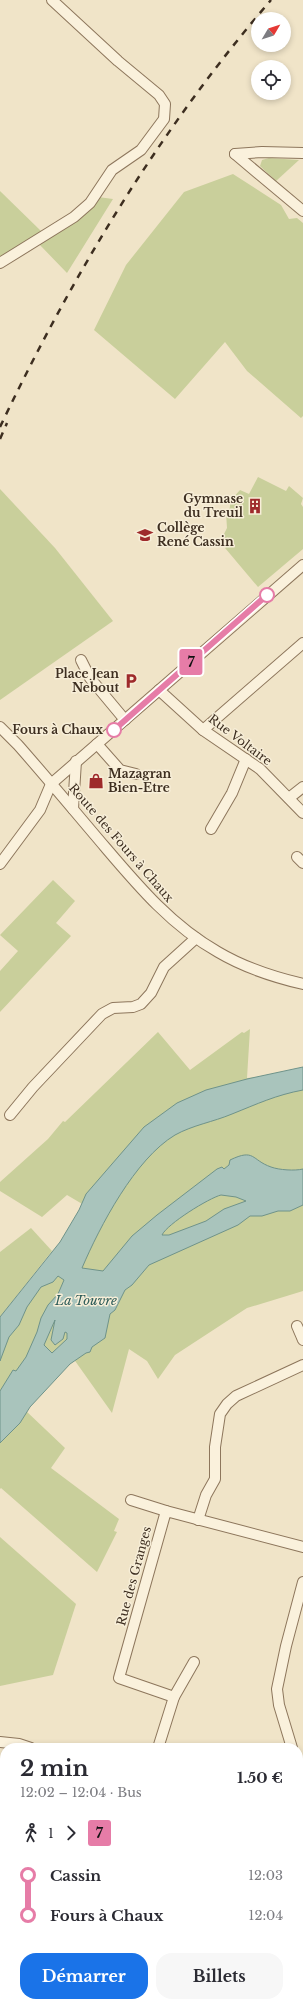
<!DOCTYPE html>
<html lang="fr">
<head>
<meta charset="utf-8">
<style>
	:root { --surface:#fff; --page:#f7f7f7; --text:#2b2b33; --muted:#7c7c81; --accent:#1a73e8 }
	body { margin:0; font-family:"Libre Baskerville",serif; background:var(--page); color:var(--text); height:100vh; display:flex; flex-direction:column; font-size:15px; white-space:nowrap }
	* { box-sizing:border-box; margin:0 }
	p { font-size:13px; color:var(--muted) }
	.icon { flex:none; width:22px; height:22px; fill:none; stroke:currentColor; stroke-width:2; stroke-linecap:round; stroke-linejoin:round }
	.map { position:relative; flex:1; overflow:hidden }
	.drawer { position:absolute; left:0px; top:1743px; width:303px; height:264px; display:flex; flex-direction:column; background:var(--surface); border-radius:16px 16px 0 0; box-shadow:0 2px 6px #0003 }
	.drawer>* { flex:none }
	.badge { padding:0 8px; border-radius:3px; font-size:14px; line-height:26px }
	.needle { width:26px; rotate:51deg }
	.tools { position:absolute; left:251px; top:12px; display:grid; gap:8px }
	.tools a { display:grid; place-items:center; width:40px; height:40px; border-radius:50%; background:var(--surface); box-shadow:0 2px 6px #0003; font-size:20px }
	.map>.badge { position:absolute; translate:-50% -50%; box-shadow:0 0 0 2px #fff }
	.legs { display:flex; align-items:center; gap:6px; height:44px; padding:0 20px; font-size:13px }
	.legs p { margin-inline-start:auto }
	.summary { display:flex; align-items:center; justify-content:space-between; height:68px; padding:0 20px }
	h1 { font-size:22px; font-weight:700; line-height:30px }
	.primary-button { display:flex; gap:8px; margin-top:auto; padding:8px 20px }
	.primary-button a { flex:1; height:46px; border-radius:16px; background:var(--accent); color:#fff; font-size:16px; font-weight:700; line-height:46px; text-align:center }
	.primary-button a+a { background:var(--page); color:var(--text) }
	ul { padding:0 20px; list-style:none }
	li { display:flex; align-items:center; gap:14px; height:40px; font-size:15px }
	li i { display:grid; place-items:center; width:6px; height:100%; margin:0 5px; background:currentColor }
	li i::after { content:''; width:10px; height:10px; margin:-5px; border:3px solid; border-radius:50%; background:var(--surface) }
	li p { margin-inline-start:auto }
	li:first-child i { background:linear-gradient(#0000 50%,currentColor 0) }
	li:last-child i { background:linear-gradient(currentColor 50%,#0000 0) }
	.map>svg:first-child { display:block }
	.green { fill:#c9cf9b }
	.water { fill:#a9c4bc; stroke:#6f938a; fill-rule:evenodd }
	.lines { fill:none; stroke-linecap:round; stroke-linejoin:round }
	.minor-casing { stroke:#8d765c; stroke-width:12 }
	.major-casing { stroke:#5b4430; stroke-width:15 }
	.minor { stroke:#faf1dc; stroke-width:10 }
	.major { stroke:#f3d9a0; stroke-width:13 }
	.rail { stroke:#3d2e20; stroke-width:2.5; stroke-dasharray:7 7; stroke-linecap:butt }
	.line-1-casing { stroke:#fff; stroke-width:9 }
	.line-1 { stroke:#e67ca7; stroke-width:6 }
	.stop-1-dot { fill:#fff; stroke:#e67ca7; stroke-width:2 }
	.labels { text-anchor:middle; stroke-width:3; stroke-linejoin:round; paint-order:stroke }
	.poi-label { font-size:12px; font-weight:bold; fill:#3d2e20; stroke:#f7eed8; text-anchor:end }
	.stop-label { font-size:12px; font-weight:bold; fill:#3d2e20; stroke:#f7eed8; text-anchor:end }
	.street-label { font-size:12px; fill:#3d2e20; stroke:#f7eed8 }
	.water-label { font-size:13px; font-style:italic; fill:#2f5d5a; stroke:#f7eed8 }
</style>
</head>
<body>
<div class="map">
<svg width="303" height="2007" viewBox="0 0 303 2007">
	<rect width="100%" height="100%" fill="#f0e4c8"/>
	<g class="green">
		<path d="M269 158 299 160 276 181 260 166 262 160Z"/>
		<path d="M233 174 281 205 289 219 297 218 303 223V416L301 418 247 371 225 342 175 399 94 330 126 265 184 192Z"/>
		<path d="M0 191 42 232 0 260Z"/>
		<path d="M98 197 113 199 67 273 38 243 87 213Z"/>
		<path d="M258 477 286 491 289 486 303 498 301 504 303 507V549L258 587 220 542 227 528 226 513 229 512 231 500 240 490 249 494Z"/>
		<path d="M0 489 55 548 113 621 0 700Z"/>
		<path d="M53 880 75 901 56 923 71 936 0 1012V971L18 951 0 935Z"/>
		<path d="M250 1029 247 1078 303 1074V1291L247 1308 175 1355 158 1379 147 1361 129 1349 112 1413 73 1358 25 1410 65 1448 51 1468 119 1519 114 1531 117 1532 97 1572 1 1488 0 1489V1324L89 1208 67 1195 42 1217 0 1191V1182L48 1139 63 1121 65 1122 158 1032 190 1070 242 1032 244 1033Z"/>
		<path d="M31 1228 52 1251 0 1317V1252Z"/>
		<path d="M0 1537 76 1604 53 1675 0 1686Z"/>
		<path d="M298 1994H303V2007H243L247 2002H298Z"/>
	</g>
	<path class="water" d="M303 1067V1090C276 1095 257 1104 232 1114 213 1122 193 1125 175 1135 135 1159 100 1226 82 1268L103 1271 132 1236 157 1215 217 1169 222 1167 224 1169 229 1165 230 1160C255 1148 251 1160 271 1167 279 1170 295 1171 303 1169V1205L290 1211H278L262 1216H250L238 1225 149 1265 132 1285 125 1290 115 1310 110 1314 105 1338 92 1347 90 1352 86 1353 70 1364 30 1407 20 1423 0 1443V1391L13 1370 16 1371 26 1357 37 1332 41 1318 48 1305 58 1294 64 1280 58 1276 53 1282 41 1287 27 1307 19 1325 9 1337 0 1361V1317L60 1242 79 1210 86 1194 144 1127 177 1103 206 1090 247 1079ZM221 1195 236 1197 246 1201 224 1209 206 1221 169 1235H162C167 1224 209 1198 221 1195ZM55 1320 51 1340 55 1345 63 1339 65 1332 67 1333V1339L52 1353 44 1345Z"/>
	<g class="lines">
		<defs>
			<g id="minor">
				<path d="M235 154 303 211"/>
				<path d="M235 154 262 152 303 153"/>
				<path d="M0 263 74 217 90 203 112 170 141 150 164 119 165 104 159 95 118 61 52 0"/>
				<path d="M81 660 90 678 125 720"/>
				<path d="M159 690 203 730 260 769 303 813"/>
				<path d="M0 727 18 745C48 779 76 813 105 847 139 887 172 926 218 952 245 968 273 977 303 984"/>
				<path d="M203 730 303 643"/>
				<path d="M97 744 120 770 136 774"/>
				<path d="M289 798 303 787"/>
				<path d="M73 809 76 761"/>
				<path d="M211 829 232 793 246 759"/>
				<path d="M297 857 303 863"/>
				<path d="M0 864 40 810 51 784 303 565"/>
				<path d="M10 1115 33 1087 102 1014 113 1008 133 1007 141 1004 151 993 164 967 196 938"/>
				<path d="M297 1326 303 1340"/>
				<path d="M131 1500 166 1511"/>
				<path d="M198 1520 206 1495 215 1479V1447L220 1414 227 1404 236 1396 303 1365"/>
				<path d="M174 1697 119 1678 166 1511 303 1547"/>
				<path d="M0 1742 19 1744 31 1748"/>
				<path d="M158 1748 174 1697 194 1662"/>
				<path d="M292 1748 279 1705 277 1689 286 1646 303 1582"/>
				<path d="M298 1766 303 1787"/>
				<path d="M302 1808 303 1792"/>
				<path d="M0 1809 5 1817"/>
				<path d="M298 1868 303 1863"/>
				<path d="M74 2002 75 2007"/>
			</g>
			<g id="major">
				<path d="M298 1932 303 1931"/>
				<path d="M115 2007 123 2002"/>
			</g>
		</defs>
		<use href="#minor" class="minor-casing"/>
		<use href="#major" class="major-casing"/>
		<use href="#minor" class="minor"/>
		<use href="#major" class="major"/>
		<g class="rail">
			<path d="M0 427C73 274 160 129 271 0"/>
			<path d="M0 439 7 423"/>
		</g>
	</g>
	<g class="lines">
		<defs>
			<path id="line-1" d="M114 730 267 595"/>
		</defs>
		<use href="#line-1" class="line-1-casing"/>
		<use href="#line-1" class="line-1"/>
	</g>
	<defs>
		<symbol id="building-bare" viewBox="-9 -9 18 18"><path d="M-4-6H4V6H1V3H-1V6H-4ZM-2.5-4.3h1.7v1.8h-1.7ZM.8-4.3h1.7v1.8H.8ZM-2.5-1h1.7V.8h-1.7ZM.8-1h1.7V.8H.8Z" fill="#9e2a2b" stroke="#f7eed8" stroke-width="2.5" paint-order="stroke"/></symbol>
		<symbol id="school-bare" viewBox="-9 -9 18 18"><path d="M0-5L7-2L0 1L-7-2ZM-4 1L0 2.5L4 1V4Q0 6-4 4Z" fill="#9e2a2b" stroke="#f7eed8" stroke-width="2.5" paint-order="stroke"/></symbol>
		<symbol id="parking-bare" viewBox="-9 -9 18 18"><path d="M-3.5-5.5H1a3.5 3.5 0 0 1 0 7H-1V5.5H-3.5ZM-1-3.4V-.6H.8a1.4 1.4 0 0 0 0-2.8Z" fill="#9e2a2b" stroke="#f7eed8" stroke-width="2.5" paint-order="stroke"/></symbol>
		<symbol id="shop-bare" viewBox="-9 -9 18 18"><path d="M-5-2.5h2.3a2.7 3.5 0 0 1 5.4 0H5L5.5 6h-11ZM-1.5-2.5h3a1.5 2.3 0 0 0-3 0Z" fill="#9e2a2b" stroke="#f7eed8" stroke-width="2.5" paint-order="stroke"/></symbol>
	</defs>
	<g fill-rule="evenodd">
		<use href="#building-bare" x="244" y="495" width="22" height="22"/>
		<use href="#school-bare" x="134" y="524" width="22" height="22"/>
		<use href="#parking-bare" x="120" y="670" width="22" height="22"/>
		<use href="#shop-bare" x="85" y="770" width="22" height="22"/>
	</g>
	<g class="stop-1-dot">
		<circle cx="267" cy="595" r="7"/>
		<circle cx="114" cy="730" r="7"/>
	</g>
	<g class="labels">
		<g class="poi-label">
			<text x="243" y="503">Gymnase<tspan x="243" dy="14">du Treuil</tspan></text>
			<text x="157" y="532" text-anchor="start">Collège<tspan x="157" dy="14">René Cassin</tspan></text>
			<text x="119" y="678">Place Jean<tspan x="119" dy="14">Nebout</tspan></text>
			<text x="108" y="778" text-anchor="start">Mazagran<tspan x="108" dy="14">Bien-Etre</tspan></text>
		</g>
		<g class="stop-label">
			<text x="103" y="734">Fours à Chaux</text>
		</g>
		<g class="street-label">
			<text transform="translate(240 740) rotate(37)" y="4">Rue Voltaire</text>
			<text transform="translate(121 843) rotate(49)" y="4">Route des Fours à Chaux</text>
			<text transform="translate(134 1576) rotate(-75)" y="4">Rue des Granges</text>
		</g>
		<g class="water-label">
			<text x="86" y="1305">La Touvre</text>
		</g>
	</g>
</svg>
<div class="tools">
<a><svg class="needle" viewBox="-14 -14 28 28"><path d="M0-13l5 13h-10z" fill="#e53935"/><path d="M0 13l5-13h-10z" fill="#7c7c81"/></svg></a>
<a><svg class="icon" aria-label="locate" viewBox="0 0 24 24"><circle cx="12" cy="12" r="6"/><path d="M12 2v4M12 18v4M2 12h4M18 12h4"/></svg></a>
</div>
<b class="badge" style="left:191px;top:662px;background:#e67ca7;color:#111">7</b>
<section class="drawer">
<div class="summary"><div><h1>2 min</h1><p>12:02 – 12:04 · Bus</p></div><b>1.50 €</b></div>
<div class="legs"><svg class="icon" aria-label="walk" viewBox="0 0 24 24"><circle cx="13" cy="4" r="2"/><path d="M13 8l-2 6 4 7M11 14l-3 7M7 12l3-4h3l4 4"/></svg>1<svg class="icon" aria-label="forward" viewBox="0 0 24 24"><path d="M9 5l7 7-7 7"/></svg><b class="badge" style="background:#e67ca7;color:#111">7</b></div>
<ul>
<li><i style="color:#e67ca7"></i><b>Cassin</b><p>12:03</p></li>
<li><i style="color:#e67ca7"></i><b>Fours à Chaux</b><p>12:04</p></li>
</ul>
<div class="primary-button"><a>Démarrer</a><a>Billets</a></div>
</section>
</div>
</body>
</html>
